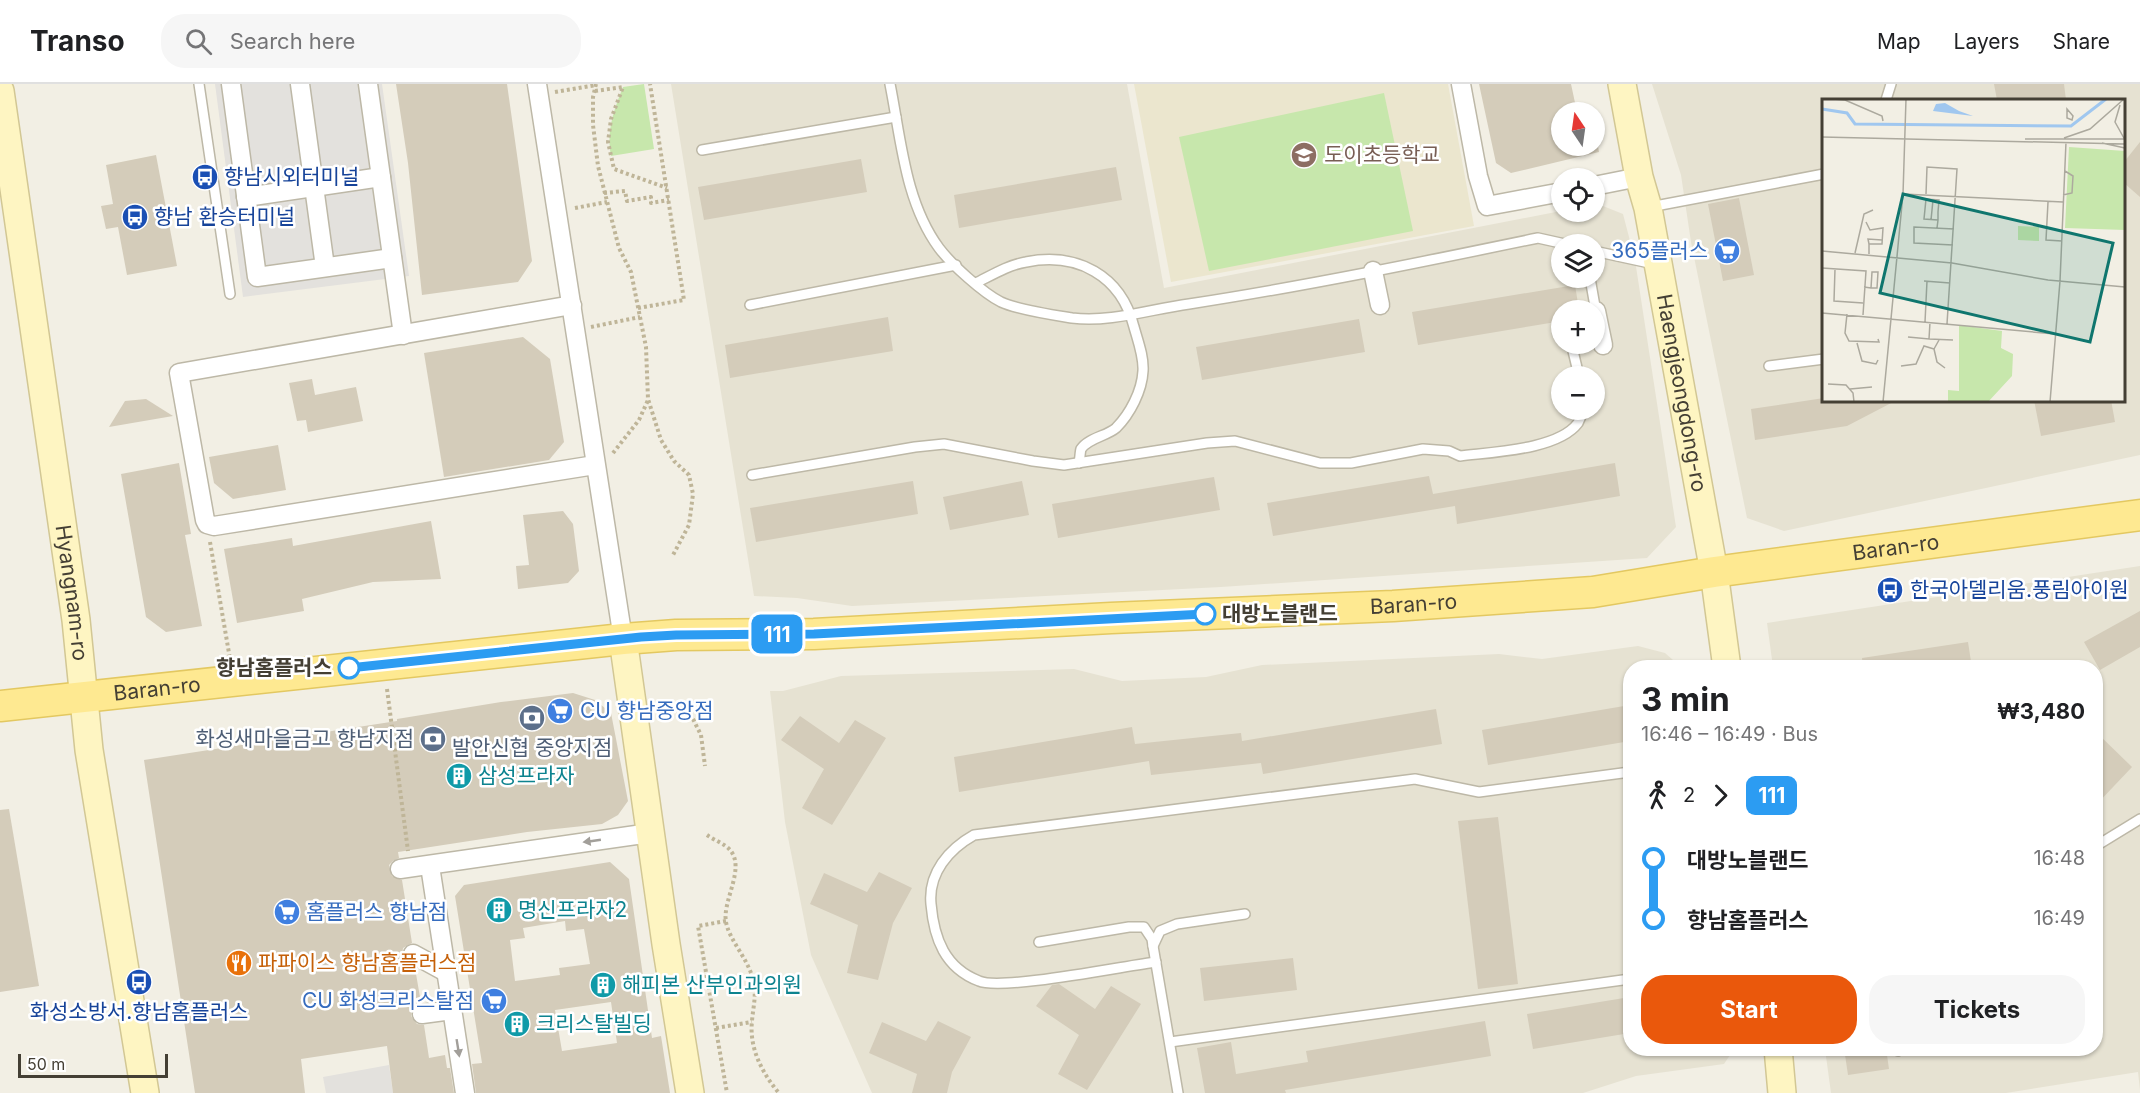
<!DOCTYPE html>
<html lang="en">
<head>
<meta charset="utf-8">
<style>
	:root { --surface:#fff; --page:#f6f6f6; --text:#202124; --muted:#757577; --line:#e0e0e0; --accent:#ea580c }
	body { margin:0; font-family:Inter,"Noto Sans KR",sans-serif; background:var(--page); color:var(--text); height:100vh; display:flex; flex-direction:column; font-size:22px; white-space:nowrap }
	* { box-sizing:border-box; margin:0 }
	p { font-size:20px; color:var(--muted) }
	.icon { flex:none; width:33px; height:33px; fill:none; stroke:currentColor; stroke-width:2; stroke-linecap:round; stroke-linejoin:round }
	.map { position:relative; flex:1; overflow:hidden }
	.details { position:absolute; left:1623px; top:576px; width:480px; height:396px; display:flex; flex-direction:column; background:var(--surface); border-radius:24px; box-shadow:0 2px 4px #0004 }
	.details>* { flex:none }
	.badge { padding:0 12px; border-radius:9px; font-size:21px; line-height:39px }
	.needle { width:39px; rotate:347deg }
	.tools { position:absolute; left:1551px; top:18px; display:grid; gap:12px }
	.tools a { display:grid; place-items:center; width:54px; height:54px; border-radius:50%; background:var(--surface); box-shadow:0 2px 4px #0004; font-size:30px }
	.scale { position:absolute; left:18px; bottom:15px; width:150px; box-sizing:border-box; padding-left:6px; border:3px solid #443f34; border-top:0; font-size:16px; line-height:21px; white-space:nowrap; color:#443f34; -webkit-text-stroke:4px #fff; paint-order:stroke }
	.map>.badge { position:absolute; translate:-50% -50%; box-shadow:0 0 0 3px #fff }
	.legs { display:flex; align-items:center; gap:9px; height:66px; padding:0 18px; font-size:20px }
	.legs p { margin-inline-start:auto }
	.summary { display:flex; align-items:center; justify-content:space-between; height:102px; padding:0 18px }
	h1 { font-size:33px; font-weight:700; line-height:45px }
	.primary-button { display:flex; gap:12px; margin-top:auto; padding:12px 18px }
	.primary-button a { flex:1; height:69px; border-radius:24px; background:var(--accent); color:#fff; font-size:24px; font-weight:700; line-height:69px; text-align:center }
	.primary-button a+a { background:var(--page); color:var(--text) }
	ul { padding:0 18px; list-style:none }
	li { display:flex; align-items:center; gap:21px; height:60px; font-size:22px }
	li i { display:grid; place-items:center; width:9px; height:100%; margin:0 8px; background:currentColor }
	li i::after { content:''; width:15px; height:15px; margin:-8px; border:4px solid; border-radius:50%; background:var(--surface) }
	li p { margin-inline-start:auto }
	li:first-child i { background:linear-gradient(#0000 50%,currentColor 0) }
	li:last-child i { background:linear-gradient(currentColor 50%,#0000 0) }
	header { display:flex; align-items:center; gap:36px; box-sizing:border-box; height:84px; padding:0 30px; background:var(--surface); border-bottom:2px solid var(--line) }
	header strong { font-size:28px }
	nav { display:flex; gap:33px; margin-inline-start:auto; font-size:21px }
	.search { width:420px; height:54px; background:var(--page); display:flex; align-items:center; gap:15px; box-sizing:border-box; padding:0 21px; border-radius:24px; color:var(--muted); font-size:22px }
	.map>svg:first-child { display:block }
	.residential { fill:#e6e2d2; fill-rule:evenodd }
	.education { fill:#ebe6ce }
	.green { fill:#c7e7ac }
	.parking { fill:#e3e1dd }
	.building { fill:#d4ccba; fill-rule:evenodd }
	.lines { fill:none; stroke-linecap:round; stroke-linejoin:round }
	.lane-casing { stroke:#bdb8a7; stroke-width:12 }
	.street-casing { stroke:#bdb8a7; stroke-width:21 }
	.secondary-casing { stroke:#d2c794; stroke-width:30 }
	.primary-casing { stroke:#e3c861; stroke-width:33 }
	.path { stroke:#bfb598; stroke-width:4; stroke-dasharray:3 3; stroke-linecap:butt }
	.lane { stroke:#fff; stroke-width:9 }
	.street { stroke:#fff; stroke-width:18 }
	.secondary { stroke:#fef5c2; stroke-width:27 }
	.primary { stroke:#fee991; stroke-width:30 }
	.oneway { fill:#a29f9a }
	.line-1-casing { stroke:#fff; stroke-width:14 }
	.line-1 { stroke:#2c9cf2; stroke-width:9 }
	.stop-1-dot { fill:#fff; stroke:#2c9cf2; stroke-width:3 }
	.labels { text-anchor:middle; stroke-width:5; stroke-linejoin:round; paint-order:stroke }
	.education-label { font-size:21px; fill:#785e54; stroke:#fff; text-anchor:start }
	.transit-label { font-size:21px; fill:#164399; stroke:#fff; text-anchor:start }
	.shop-label { font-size:21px; fill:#366cbe; stroke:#fff; text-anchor:end }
	.street-label { font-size:21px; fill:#443f34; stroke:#fff }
	.stop-label { font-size:21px; font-weight:bold; fill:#443f34; stroke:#fff; text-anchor:start }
	.service-label { font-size:21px; fill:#4e5e75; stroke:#fff; text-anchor:end }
	.culture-label { font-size:21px; fill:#0d838f; stroke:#fff; text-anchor:start }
	.food-label { font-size:21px; fill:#c56008; stroke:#fff; text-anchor:start }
	.inset-river { fill:none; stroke:#a0c7ef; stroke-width:3 }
	.inset-road { fill:none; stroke:#aca99e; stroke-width:1.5 }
	.view { fill:#0f766e; fill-opacity:0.15; stroke:#0f766e; stroke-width:3 }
	.inset-edge { fill:none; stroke:#443f34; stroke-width:3 }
</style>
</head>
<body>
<header>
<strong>Transo</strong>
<div class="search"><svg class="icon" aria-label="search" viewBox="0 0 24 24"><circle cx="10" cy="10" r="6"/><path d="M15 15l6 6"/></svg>Search here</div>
<nav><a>Map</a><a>Layers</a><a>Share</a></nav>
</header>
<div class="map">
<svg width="2140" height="1009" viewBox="0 0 2140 1009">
	<rect width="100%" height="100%" fill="#f2efe4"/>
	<g class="residential">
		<path d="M671 0H1127L1164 204 1561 127 1594 128 1595 120H1598L1623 130 1635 176 1676 443 1647 474 1221 503 852 522 797 514 754 512ZM1562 160H1594V194H1562ZM1562 226H1594V260H1562ZM1562 292H1594V326H1562Z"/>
		<path d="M1652 0H2140V371L1784 447 1747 434 1691 158 1681 91ZM1824 16H2124V316H1824Z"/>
		<path d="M2140 482V1006L2138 988 2006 1009H1831L1825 965 2096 964V584L1773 583 1767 539Z"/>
		<path d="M1638 562 1665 569 1681 583 1630 584V964L1734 965 1724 980 1636 992 1583 1009H872L811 871 785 738 770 607H783L841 592 1074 585 1122 597 1206 593 1262 581 1499 570 1542 575Z"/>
	</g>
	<path class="education" d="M1134 0H1448L1474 142 1171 198Z"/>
	<g class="green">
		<path d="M644 0 654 65 611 72C606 47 614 26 623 3Z"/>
		<path d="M1384 9 1413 147 1209 187 1179 53Z"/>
	</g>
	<g class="parking">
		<path d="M215 0H382L409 192 243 213Z"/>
		<path d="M389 981 393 1009H326L323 993Z"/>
	</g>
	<g class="building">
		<path d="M396 0H507L532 177 518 198 422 211 408 79Z"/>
		<path d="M1479 0H1571L1577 28H1562V62H1598L1599 68 1511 89 1496 79Z"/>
		<path d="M1994 0H2064L2066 16H1997Z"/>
		<path d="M2140 58V113L2124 99V78Z"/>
		<path d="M156 71 177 182 127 191 118 143 106 145 101 122 113 120 106 81Z"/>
		<path d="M861 75 867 108 704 136 698 103Z"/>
		<path d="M1116 83 1122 116 959 144 954 111Z"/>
		<path d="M1739 114 1754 191 1723 197 1708 120Z"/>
		<path d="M1575 201 1579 226H1562V237L1418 261 1412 228Z"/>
		<path d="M888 233 893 267 730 294 725 261Z"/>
		<path d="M1359 235 1365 268 1202 296 1196 263Z"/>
		<path d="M523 253 550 275 564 358 549 376 444 393 424 269Z"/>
		<path d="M312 295 315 311 356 303 363 337 308 348 306 336 297 337 289 299Z"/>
		<path d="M1824 314V316H1897L1847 342 1755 356 1751 325Z"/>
		<path d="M146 315 173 332 109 343 125 317Z"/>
		<path d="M2034 316H2111L2115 338 2041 352Z"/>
		<path d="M278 361 286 406 233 415 214 399 209 373Z"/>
		<path d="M179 379 191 450 185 451 202 542 166 548 146 533 121 390Z"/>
		<path d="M1615 379 1620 412 1457 440 1455 422 1273 452 1267 419 1429 392 1433 410Z"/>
		<path d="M1214 393 1220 426 1058 454 1052 420Z"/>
		<path d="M913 397 918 430 756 458 750 424Z"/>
		<path d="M1022 397 1029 431 950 446 943 413Z"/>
		<path d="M563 427 573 440 579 487 568 499 518 505 516 482 529 481 523 431Z"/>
		<path d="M431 437 441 495 373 498 302 515 304 527 237 539 224 465 292 454 293 462Z"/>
		<path d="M2140 527V563L2100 586 2084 558Z"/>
		<path d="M1968 558 1972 584H1863L1862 574Z"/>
		<path d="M573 609 595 616 611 629 628 717 618 731 602 740 527 748 398 768 399 774 393 777 389 781 392 792 402 796 412 859 403 864 402 871 404 876 415 884 421 919 412 925 411 932 417 940 424 941 429 974 445 971 447 984H450L454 1009H393L387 962 301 975 305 1009H195L144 676 397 637V635L501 618Z"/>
		<path d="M1630 621V657L1488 681 1482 646Z"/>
		<path d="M1436 625 1442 660 1263 690 1261 679 1151 691 1149 677 959 708 954 673 1132 643 1135 660 1241 649 1242 657Z"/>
		<path d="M800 632 839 659 855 636 886 654 832 741 802 724 824 685 781 656Z"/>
		<path d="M2096 648 2132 683 2096 721Z"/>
		<path d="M9 725 39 902 0 908V726Z"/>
		<path d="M1498 733 1518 900 1478 905 1458 737Z"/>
		<path d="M610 778 629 795 652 954 661 952 670 1009H476L472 980 482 979 455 812 464 801ZM565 837 566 847 584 845 590 880 559 884 560 891 515 897 510 856 525 854 523 844ZM611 918 617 959 562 967 555 926Z"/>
		<path d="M879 788 912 804 893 839 878 896 847 889 858 841 810 820 824 789 867 808Z"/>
		<path d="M1293 874 1297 906 1204 917 1200 884Z"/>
		<path d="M1059 900 1095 925 1111 902 1141 920 1087 1006 1058 990 1079 951 1036 922 1052 901Z"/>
		<path d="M1630 913V949L1533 965 1527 930Z"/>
		<path d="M938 937 971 953 952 988 947 1009H912L917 990 869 969 882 938 926 957Z"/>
		<path d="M1485 937 1491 972 1285 1006 1286 1009H1205L1197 964 1231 958 1236 990 1308 978 1306 967Z"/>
		<path d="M1844 964H1886L1889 985 1848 991Z"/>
	</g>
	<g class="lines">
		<defs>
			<g id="lane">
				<path d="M199 0 230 210"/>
				<path d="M890 0C901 55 905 118 939 164 951 180 983 209 1001 218 1018 226 1053 231 1072 234 1110 239 1151 225 1189 220 1306 202 1422 178 1538 154L1565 160"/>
				<path d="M1886 16 1891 0"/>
				<path d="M702 66 896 33"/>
				<path d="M1650 123 1824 90"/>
				<path d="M1594 167 1654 180"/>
				<path d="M1590 194 1596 228"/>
				<path d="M976 199C992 191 1008 181 1026 178 1077 168 1121 191 1134 243 1138 257 1144 273 1143 287 1142 307 1130 330 1116 344 1107 352 1088 354 1081 365 1080 368 1080 375 1079 379"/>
				<path d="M750 221 956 181"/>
				<path d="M1578 260 1573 267 1579 292"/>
				<path d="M1769 282 1824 275"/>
				<path d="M752 391 915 363 944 360 1033 377 1064 381 1207 359 1235 357 1320 379H1351L1423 365 1449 367 1460 372C1491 368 1558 366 1578 339 1580 335 1582 330 1583 326"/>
				<path d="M2096 762 2140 735"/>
				<path d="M1039 858 1129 843H1144L1152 855 1153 862 1178 1009"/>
				<path d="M1153 862 1160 847 1177 840 1245 830"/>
				<path d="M1156 878C1124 882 1001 907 979 897 945 884 934 855 931 820 928 789 949 765 974 751L1415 695 1479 708 1630 688"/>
				<path d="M1170 958 1630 895"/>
				<path d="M1897 964 1898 967"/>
			</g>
			<g id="street">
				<path d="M231 0 257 193 392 174"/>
				<path d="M300 0 325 183"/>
				<path d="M368 0 403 251"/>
				<path d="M537 0 623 555"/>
				<path d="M1461 0 1478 92 1487 122 1562 108"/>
				<path d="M1594 102 1639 93"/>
				<path d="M246 113 381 93"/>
				<path d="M1373 187 1380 221"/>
				<path d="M572 221 179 289 205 436 207 440 214 442 595 381"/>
				<path d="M1596 227 1603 261"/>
				<path d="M430 782 465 1009"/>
				<path d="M400 785 650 749"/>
				<path d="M413 870 446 888"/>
				<path d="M422 930 452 926"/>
			</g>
			<g id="secondary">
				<path id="s1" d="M1622 0 1639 93 1648 124 1714 488 1727 584"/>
				<path id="s2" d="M0 7 76 536 89 666 145 1009"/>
				<path d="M623 555 666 860 690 1009"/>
				<path d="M1778 964 1782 1009"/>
			</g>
			<g id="primary">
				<path id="s3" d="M0 622 623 555 676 551 814 550 1111 534 1393 522 1593 508 1714 488 2140 431"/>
			</g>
		</defs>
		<use href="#lane" class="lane-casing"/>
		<use href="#street" class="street-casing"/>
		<use href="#secondary" class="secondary-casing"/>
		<use href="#primary" class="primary-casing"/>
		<g class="path">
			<path d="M596 0 593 13V41L598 82 619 164 631 188 646 263 648 315 661 356 674 377 689 391 693 410 689 441 673 471"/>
			<path d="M595 7 623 3 611 35 608 58 614 85 667 104"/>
			<path d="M555 8 596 1"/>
			<path d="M604 109 625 107 627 117 651 113V119L669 116"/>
			<path d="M575 124 607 118"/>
			<path d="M638 224 684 216 650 0"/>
			<path d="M591 243 640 233"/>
			<path d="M613 369 639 336 648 316"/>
			<path d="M210 458 230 575"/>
			<path d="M387 605 408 767"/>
			<path d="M693 635 701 651 705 682"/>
			<path d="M707 751C714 756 725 760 730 766 746 784 722 817 726 838 729 856 749 876 753 896 757 911 753 923 752 937 749 964 762 989 779 1009"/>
			<path d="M726 837 698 842 727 1009"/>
			<path d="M716 944 752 938"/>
		</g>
		<use href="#lane" class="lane"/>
		<use href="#street" class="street"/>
		<use href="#secondary" class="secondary"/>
		<use href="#primary" class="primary"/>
	</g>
	<defs><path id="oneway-solid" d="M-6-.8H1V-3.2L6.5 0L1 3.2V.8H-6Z" transform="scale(1.5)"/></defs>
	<g class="oneway">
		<use href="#oneway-solid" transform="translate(592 757) rotate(172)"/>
		<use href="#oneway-solid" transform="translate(458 964) rotate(81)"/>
	</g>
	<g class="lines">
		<defs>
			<path id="line-1" d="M349 584 641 553 676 551 814 550 1205 530"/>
		</defs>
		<use href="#line-1" class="line-1-casing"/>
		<use href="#line-1" class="line-1"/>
	</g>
	<defs>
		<symbol id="school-disc" viewBox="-11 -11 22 22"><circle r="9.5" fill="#8d6e63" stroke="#fff"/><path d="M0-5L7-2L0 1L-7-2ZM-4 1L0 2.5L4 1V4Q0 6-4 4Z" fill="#fff"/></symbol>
		<symbol id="bus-disc" viewBox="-11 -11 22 22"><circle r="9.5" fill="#1a4fb4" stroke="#fff"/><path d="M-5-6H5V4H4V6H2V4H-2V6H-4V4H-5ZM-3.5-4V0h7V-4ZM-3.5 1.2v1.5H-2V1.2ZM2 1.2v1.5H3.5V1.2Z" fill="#fff"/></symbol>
		<symbol id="supermarket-disc" viewBox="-11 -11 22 22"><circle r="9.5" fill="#3f7fe0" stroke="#fff"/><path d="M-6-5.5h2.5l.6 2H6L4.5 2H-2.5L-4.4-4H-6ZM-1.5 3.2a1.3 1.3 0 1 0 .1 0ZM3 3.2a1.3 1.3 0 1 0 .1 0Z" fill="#fff"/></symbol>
		<symbol id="bank-disc" viewBox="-11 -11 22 22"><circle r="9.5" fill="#5c6f8a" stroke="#fff"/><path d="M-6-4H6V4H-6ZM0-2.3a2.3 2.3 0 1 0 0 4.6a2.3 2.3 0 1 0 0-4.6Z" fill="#fff"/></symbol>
		<symbol id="building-disc" viewBox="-11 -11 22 22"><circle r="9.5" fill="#0f9aa8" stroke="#fff"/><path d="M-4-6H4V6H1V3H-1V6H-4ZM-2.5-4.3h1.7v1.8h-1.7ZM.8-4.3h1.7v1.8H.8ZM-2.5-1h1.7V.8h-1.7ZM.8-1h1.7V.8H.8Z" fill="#fff"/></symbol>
		<symbol id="restaurant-disc" viewBox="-11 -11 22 22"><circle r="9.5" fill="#e8710a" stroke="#fff"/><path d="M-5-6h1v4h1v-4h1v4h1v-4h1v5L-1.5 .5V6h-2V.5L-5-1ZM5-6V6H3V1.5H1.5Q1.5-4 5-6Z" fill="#fff"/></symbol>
	</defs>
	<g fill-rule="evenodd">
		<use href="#school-disc" x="1289" y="56" width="30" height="30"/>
		<use href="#bus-disc" x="190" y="78" width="30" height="30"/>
		<use href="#bus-disc" x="120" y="118" width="30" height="30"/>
		<use href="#supermarket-disc" x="1712" y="152" width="30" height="30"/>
		<use href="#bus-disc" x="1875" y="491" width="30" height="30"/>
		<use href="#supermarket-disc" x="545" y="612" width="30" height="30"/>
		<use href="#bank-disc" x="517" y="619" width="30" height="30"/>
		<use href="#bank-disc" x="418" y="640" width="30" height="30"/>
		<use href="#building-disc" x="444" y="677" width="30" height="30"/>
		<use href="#building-disc" x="484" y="811" width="30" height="30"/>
		<use href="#supermarket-disc" x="272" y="813" width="30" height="30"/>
		<use href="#restaurant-disc" x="224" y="864" width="30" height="30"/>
		<use href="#bus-disc" x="124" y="883" width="30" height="30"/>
		<use href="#building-disc" x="588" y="886" width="30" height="30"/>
		<use href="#supermarket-disc" x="479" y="902" width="30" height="30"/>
		<use href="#building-disc" x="502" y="925" width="30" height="30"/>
	</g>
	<g class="stop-1-dot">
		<circle cx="1205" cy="530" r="10"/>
		<circle cx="349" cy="584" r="10"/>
	</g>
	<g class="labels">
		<g class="education-label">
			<text x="1324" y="78">도이초등학교</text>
		</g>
		<g class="transit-label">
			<text x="224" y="100">향남시외터미널</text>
			<text x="154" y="140">향남 환승터미널</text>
			<text x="1910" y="513">한국아델리움.풍림아이원</text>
			<text x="139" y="935" text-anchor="middle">화성소방서.향남홈플러스</text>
		</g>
		<g class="shop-label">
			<text x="1708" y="174">365플러스</text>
			<text x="580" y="634" text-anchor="start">CU 향남중앙점</text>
			<text x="306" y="835" text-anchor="start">홈플러스 향남점</text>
			<text x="474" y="924">CU 화성크리스탈점</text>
		</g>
		<g class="street-label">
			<text dy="7" stroke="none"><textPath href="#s1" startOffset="315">Haengjeongdong-ro</textPath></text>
			<text dy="7" stroke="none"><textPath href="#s3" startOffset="1904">Baran-ro</textPath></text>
			<text dy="7" stroke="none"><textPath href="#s2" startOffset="507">Hyangnam-ro</textPath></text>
			<text dy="7" stroke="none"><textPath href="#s3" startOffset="1418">Baran-ro</textPath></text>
			<text dy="7" stroke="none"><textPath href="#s3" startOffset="158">Baran-ro</textPath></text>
		</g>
		<g class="stop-label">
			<text x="1222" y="537">대방노블랜드</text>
			<text x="332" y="591" text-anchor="end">향남홈플러스</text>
		</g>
		<g class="service-label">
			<text x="414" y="662">화성새마을금고 향남지점</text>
			<text x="532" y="671" text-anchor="middle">발안신협 중앙지점</text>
		</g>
		<g class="culture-label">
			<text x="478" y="699">삼성프라자</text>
			<text x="518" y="833">명신프라자2</text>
			<text x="622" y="908">해피본 산부인과의원</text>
			<text x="536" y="947">크리스탈빌딩</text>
		</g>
		<g class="food-label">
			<text x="258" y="886">파파이스 향남홈플러스점</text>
		</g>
	</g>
	<g transform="translate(1822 15)">
		<rect width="303" height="303" fill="#f2efe4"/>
		<path d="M247 48 303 52V131L243 129ZM196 127 217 128V142L196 141ZM137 226 180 232 179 249 191 255 190 277 166 303H126V291L137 292Z" fill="#c7e7ac"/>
		<path d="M123 4 137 12 151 17 111 12 114 5Z" fill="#a0c7ef"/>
		<path class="inset-river" d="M0 10 25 14 33 25 249 27 284 0"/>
		<path class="inset-road" d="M11 0 23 1 60 17 61 22M298 6 293 23 303 41M245 10 251 17 250 21 245 19ZM0 38 303 45M242 39 268 30 302 0M203 40H303M280 44 303 49M81 95 241 103M104 95 105 68 135 70 125 225M241 96 250 94 251 77 243 72M226 103 224 141 240 142M109 121 111 101M44 123 48 131 61 129 60 145H47V155M115 129 116 121V113L117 101 104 100 102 120 116 121M47 145 46 140 60 141M131 146 92 144V128L132 130M0 152 130 164 226 181 303 188M33 154 42 115 51 111M0 169 44 172 41 216M13 170 12 202 41 204M102 182 128 184M42 188 49 189H55L56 173H50L49 189M0 214 233 235M25 215 23 234 27 242 57 243 56 240M103 223 105 182M86 238 107 240 108 223M107 240 131 241M117 241 112 250 115 263 123 269M35 244 40 262 54 265 56 261M79 267 94 265 102 247 112 250M6 285 24 286 31 294 32 303M28 290 50 288M61 303 81 95 84 0M228 303 238 182 244 43"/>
		<path class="view" d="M81 95 291 144 268 243 58 194Z"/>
		<rect width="303" height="303" class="inset-edge"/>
	</g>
</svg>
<div class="tools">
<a><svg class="needle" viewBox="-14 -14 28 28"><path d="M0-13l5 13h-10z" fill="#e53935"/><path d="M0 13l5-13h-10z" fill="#757577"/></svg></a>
<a><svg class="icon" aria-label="locate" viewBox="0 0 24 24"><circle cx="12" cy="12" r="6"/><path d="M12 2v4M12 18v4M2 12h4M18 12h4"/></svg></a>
<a><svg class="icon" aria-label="layers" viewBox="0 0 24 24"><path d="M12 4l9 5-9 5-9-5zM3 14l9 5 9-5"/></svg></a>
<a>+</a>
<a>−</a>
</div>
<div class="scale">50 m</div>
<b class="badge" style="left:777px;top:550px;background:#2c9cf2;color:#fff">111</b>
<section class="details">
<div class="summary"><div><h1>3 min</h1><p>16:46 – 16:49 · Bus</p></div><b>₩3,480</b></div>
<div class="legs"><svg class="icon" aria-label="walk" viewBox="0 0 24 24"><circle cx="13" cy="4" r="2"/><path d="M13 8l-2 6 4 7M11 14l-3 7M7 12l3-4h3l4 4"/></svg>2<svg class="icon" aria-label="forward" viewBox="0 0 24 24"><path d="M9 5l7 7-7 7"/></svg><b class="badge" style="background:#2c9cf2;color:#fff">111</b></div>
<ul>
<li><i style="color:#2c9cf2"></i><b>대방노블랜드</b><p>16:48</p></li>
<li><i style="color:#2c9cf2"></i><b>향남홈플러스</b><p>16:49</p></li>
</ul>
<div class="primary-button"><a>Start</a><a>Tickets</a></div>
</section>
</div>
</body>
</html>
